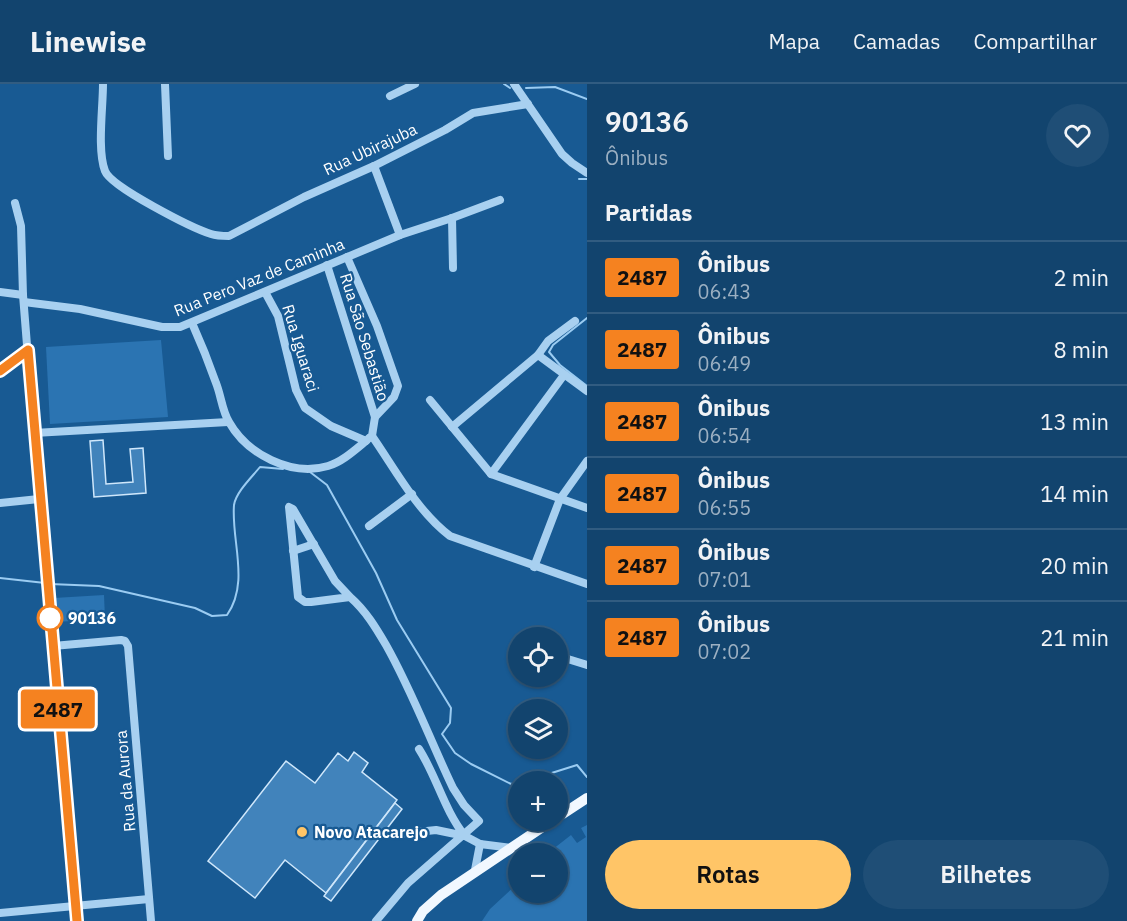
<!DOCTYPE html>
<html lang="pt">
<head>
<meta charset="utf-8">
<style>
	:root { --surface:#12446e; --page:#1f4e76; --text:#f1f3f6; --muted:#9cb0c2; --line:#315c81; --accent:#ffc567 }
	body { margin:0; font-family:"IBM Plex Sans",sans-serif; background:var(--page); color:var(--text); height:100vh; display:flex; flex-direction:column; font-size:22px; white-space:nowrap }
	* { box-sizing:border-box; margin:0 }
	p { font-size:20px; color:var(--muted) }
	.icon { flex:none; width:33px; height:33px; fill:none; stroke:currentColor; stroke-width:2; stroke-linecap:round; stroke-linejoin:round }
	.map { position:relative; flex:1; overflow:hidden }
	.drawer { display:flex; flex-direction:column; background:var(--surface); width:540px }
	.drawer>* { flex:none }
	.badge { padding:0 12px; border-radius:4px; font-size:21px; line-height:39px }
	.tools { position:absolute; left:508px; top:543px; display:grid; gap:12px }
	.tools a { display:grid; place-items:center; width:60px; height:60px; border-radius:50%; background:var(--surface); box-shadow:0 2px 4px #0004,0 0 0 2px var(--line); font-size:30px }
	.map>.badge { position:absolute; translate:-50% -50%; box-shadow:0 0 0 3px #fff }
	h2 { padding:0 18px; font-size:22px; line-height:54px }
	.round { display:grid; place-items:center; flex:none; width:63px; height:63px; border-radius:32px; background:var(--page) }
	.head { display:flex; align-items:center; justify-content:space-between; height:102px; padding:0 18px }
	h1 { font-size:28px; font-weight:600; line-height:45px }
	.cta { display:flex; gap:12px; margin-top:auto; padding:12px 18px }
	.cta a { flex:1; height:69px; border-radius:36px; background:var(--accent); color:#111; font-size:24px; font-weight:600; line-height:69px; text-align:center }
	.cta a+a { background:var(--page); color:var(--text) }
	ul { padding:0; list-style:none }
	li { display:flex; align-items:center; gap:18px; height:72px; padding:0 18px; border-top:2px solid var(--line) }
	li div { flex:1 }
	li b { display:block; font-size:22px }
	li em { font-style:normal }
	li .badge { min-width:66px; font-weight:700; text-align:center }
	header { display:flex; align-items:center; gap:36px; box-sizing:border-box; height:84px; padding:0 30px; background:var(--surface); border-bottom:2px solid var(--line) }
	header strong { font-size:28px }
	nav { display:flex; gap:33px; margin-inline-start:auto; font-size:21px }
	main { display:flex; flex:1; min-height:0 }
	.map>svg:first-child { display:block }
	.green { fill:#2b74b2 }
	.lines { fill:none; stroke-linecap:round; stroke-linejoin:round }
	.stream { stroke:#9bccf2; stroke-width:2 }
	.building { fill:#4183bb; stroke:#cfe7fb; stroke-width:1.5 }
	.minor { stroke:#a8d0f0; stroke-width:8 }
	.major { stroke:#f1f8ff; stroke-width:10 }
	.line-casing { stroke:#fff; stroke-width:14 }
	.line { stroke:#f58220; stroke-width:9 }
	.stop-dot { fill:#fff; stroke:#f58220; stroke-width:3 }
	.poi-dot { fill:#ffc567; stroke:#185a93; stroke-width:2 }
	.labels { text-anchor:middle; stroke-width:4.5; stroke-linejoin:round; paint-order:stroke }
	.street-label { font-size:16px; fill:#fff; stroke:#185a93 }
	.stop-label { font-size:16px; font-weight:bold; fill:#fff; stroke:#185a93; text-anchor:start }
	.poi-label { font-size:16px; font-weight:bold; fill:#fff; stroke:#185a93; text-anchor:start }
</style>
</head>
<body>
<header>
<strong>Linewise</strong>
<nav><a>Mapa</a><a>Camadas</a><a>Compartilhar</a></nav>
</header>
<main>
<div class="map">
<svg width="587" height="837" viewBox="0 0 587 837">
	<rect width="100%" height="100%" fill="#185a93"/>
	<g class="green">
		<path d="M161 256 168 333 50 340 46 263Z"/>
		<path d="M104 511 105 535 55 538 54 514Z"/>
		<path d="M587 741V837H482L490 825 519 798V808H558V770L548 769 571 751 577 759 586 753 581 744Z"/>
	</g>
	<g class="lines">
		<g class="stream">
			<path d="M504 0 510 4"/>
			<path d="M526 4 555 3 587 15"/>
			<path d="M579 95H587"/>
			<path d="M587 234 553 261 549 268 560 281 587 302"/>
			<path d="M310 388 327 401 376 489 397 536 451 624 450 639 442 650 455 669 471 680 511 700 519 698"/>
			<path d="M0 494 45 499"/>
			<path d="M50 500 99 502 195 524 212 532 227 531C250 498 231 457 234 421 236 408 252 393 260 383L283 385"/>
			<path d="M523 698 577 681 587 693"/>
		</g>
	</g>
	<g class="building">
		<path d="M103 356 106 400 133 398 130 365 143 364 146 409 94 413 90 357Z"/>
		<path d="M354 668 368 679 362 688 397 716 326 809 285 776 255 814 208 777 286 677 315 699 338 669 348 677Z"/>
		<path d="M395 719 402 725 331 817 324 812Z"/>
	</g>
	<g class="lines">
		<g class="minor">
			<path d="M103 0C103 24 97 66 105 87 111 103 192 144 211 150 217 152 223 152 229 152L304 113 374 82 445 46 473 29 528 20"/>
			<path d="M165 0 168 72"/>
			<path d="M514 0 562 70 572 79 587 89"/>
			<path d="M390 12 415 0"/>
			<path d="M374 82 400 151"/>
			<path d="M15 119 21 142 23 211 34 349 77 837"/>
			<path d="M452 134 453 184"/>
			<path d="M347 173 377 242 398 302 394 313 375 333 372 352"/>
			<path d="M327 181 375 333"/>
			<path d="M0 208 23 211"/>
			<path d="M265 208 278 232 296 306 305 324 331 342 366 357 369 354"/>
			<path d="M24 218 80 225 162 243H180L400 151 452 134 500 116"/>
			<path d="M192 239C201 259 209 279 216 299 221 311 222 327 229 338 247 370 291 393 328 382 342 378 355 366 366 357"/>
			<path d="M538 271 587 307"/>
			<path d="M0 287 28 266"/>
			<path d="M430 316 491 390 587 424"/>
			<path d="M452 343 538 271 548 257 575 237"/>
			<path d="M34 349 228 338"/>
			<path d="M372 352C395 385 417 427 450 452L587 500"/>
			<path d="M491 390 564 291"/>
			<path d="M0 419 39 415"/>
			<path d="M369 442 412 410"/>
			<path d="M293 467 314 460"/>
			<path d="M534 483 560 415 587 377"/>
			<path d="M350 513 335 497 293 425 289 423 298 513 305 518H311L350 513C366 527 376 544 386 561 412 607 430 656 453 704L464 721 479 737 408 799 376 837"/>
			<path d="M53 562 121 556 125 557 128 562 151 837"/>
			<path d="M558 572 587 581"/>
			<path d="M399 750 436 746 465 752C444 726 437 693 419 665"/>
			<path d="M465 752 480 760 512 764"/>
			<path d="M475 786 480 760"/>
			<path d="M0 829 149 815"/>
		</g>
		<g class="major">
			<path d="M558 733 587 714"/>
			<path d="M417 837 423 827 441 811 553 736"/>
		</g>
	</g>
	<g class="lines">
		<defs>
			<path id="line" d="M0 287 28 266 77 837"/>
		</defs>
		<use href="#line" class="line-casing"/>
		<use href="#line" class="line"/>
	</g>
	<circle class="stop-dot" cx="50" cy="534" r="12"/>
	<circle class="poi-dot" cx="302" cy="748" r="6"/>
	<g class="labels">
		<g class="street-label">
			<text transform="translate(370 65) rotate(-25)" y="6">Rua Ubirajuba</text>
			<text transform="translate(259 193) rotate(-22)" y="6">Rua Pero Vaz de Caminha</text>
			<text transform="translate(365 253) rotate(73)" y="6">Rua São Sebastião</text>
			<text transform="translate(301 264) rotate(73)" y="6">Rua Iguaraci</text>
			<text transform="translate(125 697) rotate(-95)" y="6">Rua da Aurora</text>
		</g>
		<g class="stop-label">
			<text x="68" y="540">90136</text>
		</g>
		<g class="poi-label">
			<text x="314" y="754">Novo Atacarejo</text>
		</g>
	</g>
</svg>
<div class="tools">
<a><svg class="icon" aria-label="locate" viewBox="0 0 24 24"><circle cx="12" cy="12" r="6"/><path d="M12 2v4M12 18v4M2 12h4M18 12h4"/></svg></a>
<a><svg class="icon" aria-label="layers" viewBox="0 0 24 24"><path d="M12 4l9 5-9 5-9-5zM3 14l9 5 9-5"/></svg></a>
<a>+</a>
<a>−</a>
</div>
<b class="badge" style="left:58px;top:625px;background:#f58220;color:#111">2487</b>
</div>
<section class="drawer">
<div class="head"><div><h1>90136</h1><p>Ônibus</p></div><a class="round"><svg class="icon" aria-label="heart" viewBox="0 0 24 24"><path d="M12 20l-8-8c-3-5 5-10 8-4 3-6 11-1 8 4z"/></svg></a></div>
<h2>Partidas</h2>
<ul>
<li><span class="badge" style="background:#f58220;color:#111">2487</span><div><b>Ônibus</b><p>06:43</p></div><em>2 min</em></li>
<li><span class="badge" style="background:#f58220;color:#111">2487</span><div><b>Ônibus</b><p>06:49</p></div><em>8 min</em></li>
<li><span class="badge" style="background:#f58220;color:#111">2487</span><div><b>Ônibus</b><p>06:54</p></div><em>13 min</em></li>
<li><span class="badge" style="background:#f58220;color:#111">2487</span><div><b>Ônibus</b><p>06:55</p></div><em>14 min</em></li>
<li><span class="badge" style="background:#f58220;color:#111">2487</span><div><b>Ônibus</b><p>07:01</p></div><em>20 min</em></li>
<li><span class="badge" style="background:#f58220;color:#111">2487</span><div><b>Ônibus</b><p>07:02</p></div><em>21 min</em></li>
</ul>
<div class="cta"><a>Rotas</a><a>Bilhetes</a></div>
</section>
</main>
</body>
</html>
